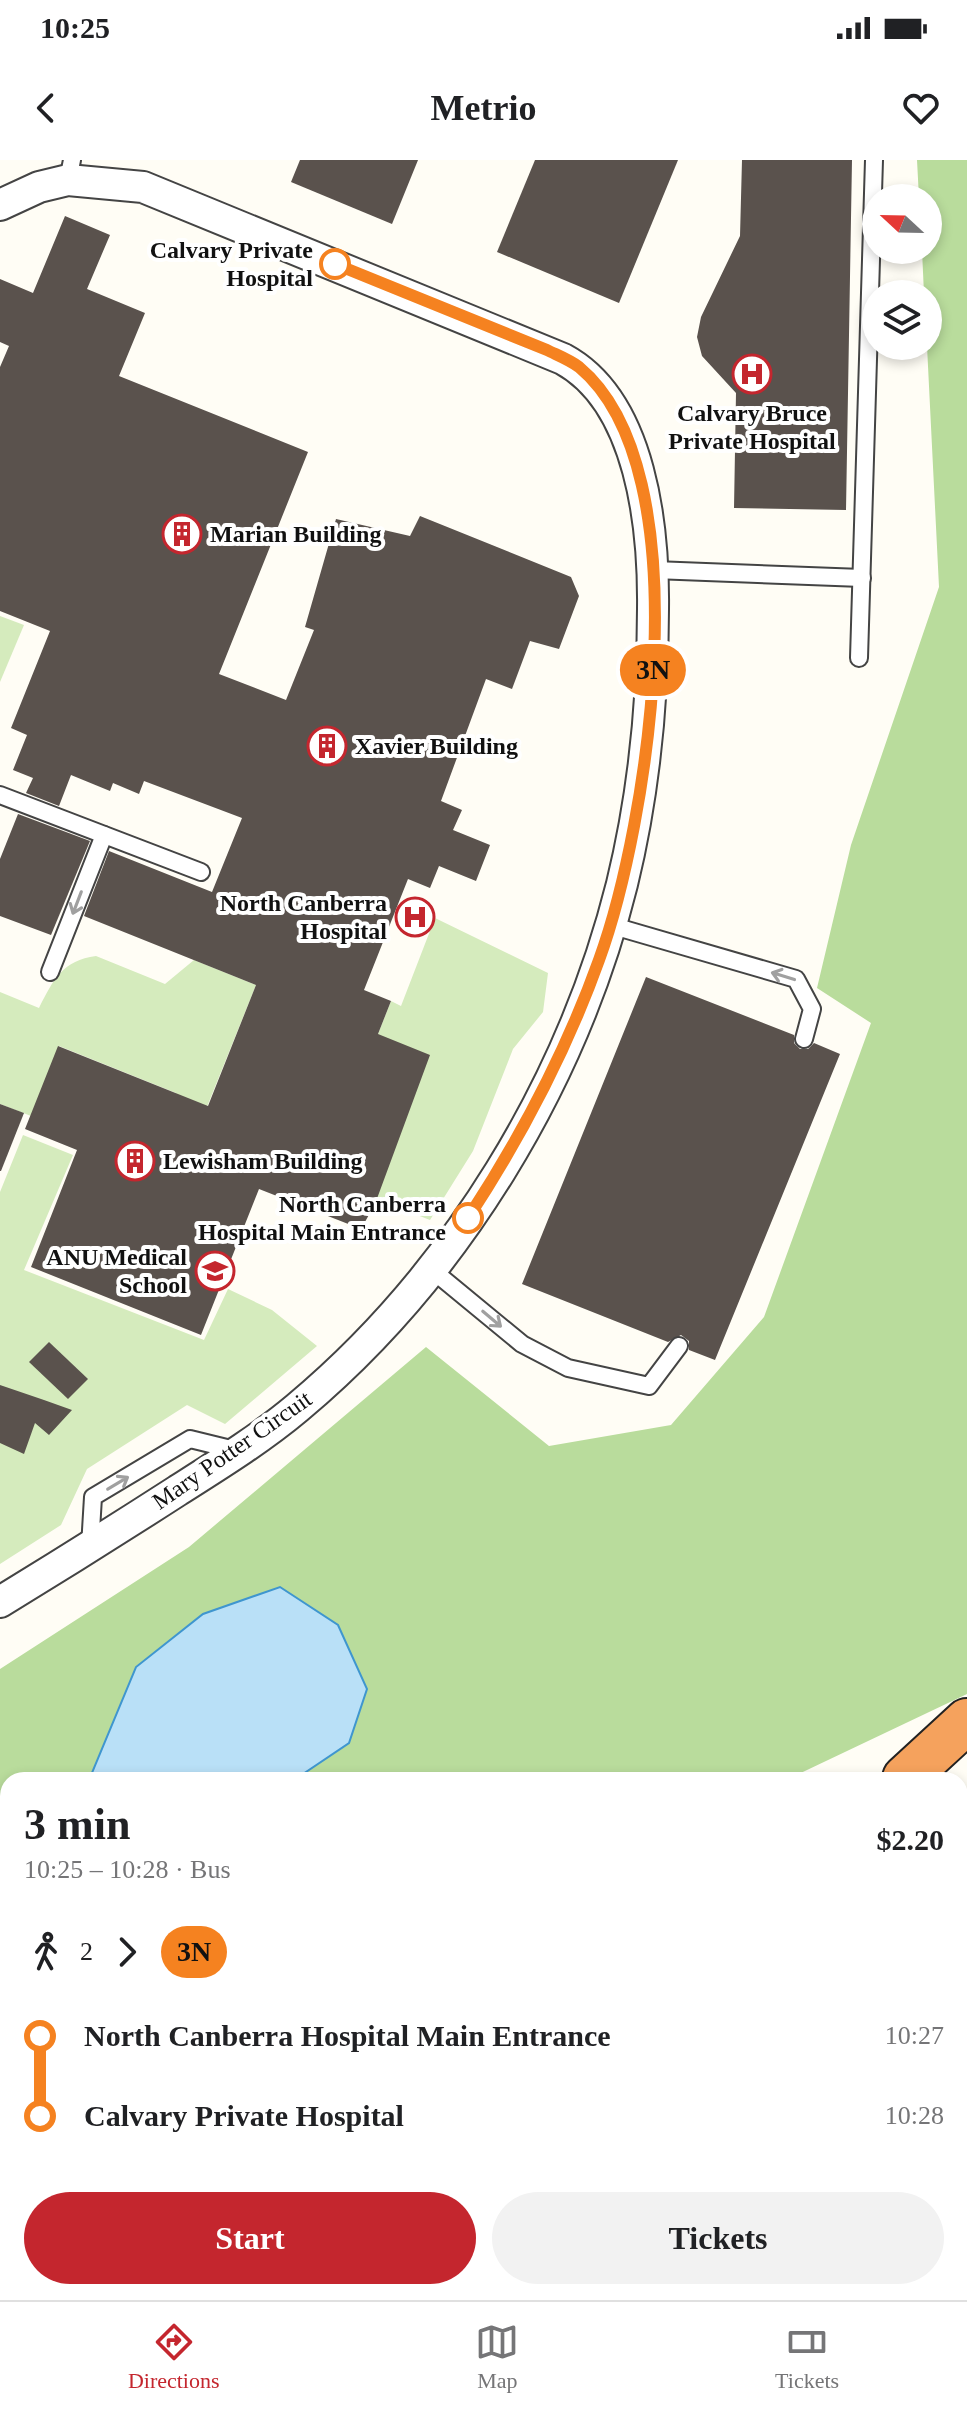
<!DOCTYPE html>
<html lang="en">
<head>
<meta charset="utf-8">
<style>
	:root { --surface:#fff; --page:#f2f2f2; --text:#202124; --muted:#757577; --line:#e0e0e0; --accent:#c4262e }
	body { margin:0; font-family:Georgia,serif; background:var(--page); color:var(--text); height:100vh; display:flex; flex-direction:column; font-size:30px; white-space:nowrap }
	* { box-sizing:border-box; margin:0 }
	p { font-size:26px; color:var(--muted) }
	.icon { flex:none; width:44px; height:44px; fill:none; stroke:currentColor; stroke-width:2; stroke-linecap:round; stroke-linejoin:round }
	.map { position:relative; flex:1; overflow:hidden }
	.sheet { position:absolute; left:0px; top:1612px; width:968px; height:528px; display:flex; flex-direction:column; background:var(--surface); border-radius:24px 24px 0 0; box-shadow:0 4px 12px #0003 }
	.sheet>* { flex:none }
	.badge { padding:0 16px; border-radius:26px; font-size:28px; line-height:52px }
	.needle { width:52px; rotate:292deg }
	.controls { position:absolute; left:862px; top:24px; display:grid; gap:16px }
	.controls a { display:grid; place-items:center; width:80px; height:80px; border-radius:50%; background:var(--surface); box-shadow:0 4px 12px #0003; font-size:40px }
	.map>.badge { position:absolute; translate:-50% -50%; box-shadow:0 0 0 4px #fff }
	.legs { display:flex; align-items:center; gap:12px; height:88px; padding:0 24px; font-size:26px }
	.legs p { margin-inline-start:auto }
	.headline { display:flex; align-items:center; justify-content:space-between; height:136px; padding:0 24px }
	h1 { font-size:44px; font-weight:700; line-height:60px }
	.cta { display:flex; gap:16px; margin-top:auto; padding:16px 24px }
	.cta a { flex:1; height:92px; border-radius:48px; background:var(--accent); color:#fff; font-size:32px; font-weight:700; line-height:92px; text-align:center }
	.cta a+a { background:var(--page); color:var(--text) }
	ul { padding:0 24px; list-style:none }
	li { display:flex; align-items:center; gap:28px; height:80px; font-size:30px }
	li i { display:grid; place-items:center; width:12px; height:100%; margin:0 10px; background:currentColor }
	li i::after { content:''; width:20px; height:20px; margin:-10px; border:6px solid; border-radius:50%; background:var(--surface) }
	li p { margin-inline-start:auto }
	li:first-child i { background:linear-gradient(#0000 50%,currentColor 0) }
	li:last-child i { background:linear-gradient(currentColor 50%,#0000 0) }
	.status { display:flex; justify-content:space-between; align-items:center; height:56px; padding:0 40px; background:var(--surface); direction:ltr }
	.status svg { height:22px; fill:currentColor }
	header { display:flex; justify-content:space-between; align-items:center; height:104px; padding:0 24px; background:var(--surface); font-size:36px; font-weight:700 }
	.menu { display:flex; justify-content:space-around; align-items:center; height:112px; border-top:2px solid var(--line); background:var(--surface); font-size:22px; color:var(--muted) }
	.menu a { display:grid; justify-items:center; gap:4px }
	.menu .selected { color:var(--accent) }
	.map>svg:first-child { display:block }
	.green { fill:#d5ebbd }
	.forest { fill:#b9dc9c }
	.water { fill:#b9e0f7; stroke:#3f96cf; stroke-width:2 }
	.building { fill:#5a524d }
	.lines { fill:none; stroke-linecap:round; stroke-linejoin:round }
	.service-casing { stroke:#444; stroke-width:20 }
	.minor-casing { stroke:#444; stroke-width:34 }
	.secondary-casing { stroke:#333; stroke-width:48 }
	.primary-casing { stroke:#222; stroke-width:48 }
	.motorway-casing { stroke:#222; stroke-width:48 }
	.service { stroke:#fff; stroke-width:16 }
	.minor { stroke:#fff; stroke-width:30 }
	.secondary { stroke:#fff6b0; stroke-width:44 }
	.primary { stroke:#f9d66b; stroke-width:44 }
	.motorway { stroke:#f5a25d; stroke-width:44 }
	.oneway { stroke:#a0a0a0 }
	.line-1-casing { stroke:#fff; stroke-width:18 }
	.line-1 { stroke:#f58220; stroke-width:12 }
	.stop-1-dot { fill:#fff; stroke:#f58220; stroke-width:4 }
	.labels { text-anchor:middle; stroke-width:8; stroke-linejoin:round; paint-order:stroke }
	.stop-label { font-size:24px; font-weight:bold; fill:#111; stroke:#fff; text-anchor:end }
	.poi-label { font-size:24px; font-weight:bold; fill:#111; stroke:#fff; text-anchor:start }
	.street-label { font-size:24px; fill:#111; stroke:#fff }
</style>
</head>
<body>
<div class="status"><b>10:25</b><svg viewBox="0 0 49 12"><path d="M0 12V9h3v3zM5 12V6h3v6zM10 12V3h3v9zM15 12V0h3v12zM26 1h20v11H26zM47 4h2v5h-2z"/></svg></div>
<header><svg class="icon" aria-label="back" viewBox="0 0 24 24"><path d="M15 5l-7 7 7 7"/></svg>Metrio<svg class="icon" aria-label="heart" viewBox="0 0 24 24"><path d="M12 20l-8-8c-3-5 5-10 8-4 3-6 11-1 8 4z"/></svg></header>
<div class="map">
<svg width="967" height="2140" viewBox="0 0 967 2140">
	<rect width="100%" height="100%" fill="#fffdf5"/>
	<g class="green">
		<path d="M0 456 24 465 0 522Z"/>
		<path d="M435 758 548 813 543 852 513 889 473 991 430 1060 376 1039 378 874 391 841 401 846Z"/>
		<path d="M96 796 165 824 194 800 256 825 190 989 176 933 59 886 31 956 0 944V832L39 848C53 820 63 800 96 796Z"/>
		<path d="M23 975 73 995 24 1110 204 1180 228 1129 272 1150 317 1186 225 1264 187 1245 87 1309 61 1365 0 1404V1032Z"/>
	</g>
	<path class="forest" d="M917 0H967V1534L786 1620H8V1792L0 1780V1509L189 1387 426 1187 549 1286 671 1265 764 1157 871 863 817 828 851 685 939 427 927 186 928 134H924L922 90H928V38H919Z"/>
	<path class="water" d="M280 1427 338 1465 367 1529 349 1583 294 1620H89L136 1507 203 1454Z"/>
	<g class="building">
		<path d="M300 0H418L392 64 291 22Z"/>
		<path d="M535 0H678L619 143 497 92Z"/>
		<path d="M742 0H852L846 350 734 348 736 233 702 196 697 177 701 157 740 76Z"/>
		<path d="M65 56 110 75 87 129 145 153 119 216 308 292 219 514 286 540 314 470 305 467 336 359 410 376 420 356 571 417 579 436 559 489 530 481 512 529 486 519 441 641 462 650 453 670 490 685 476 721 439 706 430 728 408 719 364 830 391 841 378 874 430 895 375 1044 361 1069 259 1029 201 1175 31 1107 77 990 25 969 58 886 208 946 256 825 84 756 109 691 212 732 242 658 144 621 139 634 113 623 110 631 71 615 59 646 26 633 33 618 13 610 27 575 11 568 50 471 0 451V207L9 186 0 182V119L33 133Z"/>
		<path d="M18 654 90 681 51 775 0 756V699Z"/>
		<path d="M646 817 794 875V883L800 889H808L814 883 840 894 715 1200 689 1190V1181L681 1175 668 1182 522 1124Z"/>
		<path d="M0 944 24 953 1 1011H0Z"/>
		<path d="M49 1182 88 1219 68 1239 29 1202Z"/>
		<path d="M0 1225 44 1240 72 1250 49 1275 35 1263 24 1294 0 1283Z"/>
	</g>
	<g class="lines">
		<defs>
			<g id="service">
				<path d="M68 20 72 0"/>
				<path d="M654 410 862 418"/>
				<path d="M859 498 874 0"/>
				<path d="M0 635 201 712"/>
				<path d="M610 765 796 819 812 849 804 879"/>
				<path d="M50 812 104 675"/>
				<path d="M431 1109 522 1184 568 1208 649 1226 679 1186"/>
				<path d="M90 1387 93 1337 190 1279 239 1291"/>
			</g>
			<path id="minor" d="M0 45 39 27 68 20 143 27 563 199C642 242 654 369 653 449 653 542 644 634 622 724 572 924 455 1116 297 1248 260 1279 218 1305 177 1331 118 1369 59 1406 0 1442"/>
			<g id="secondary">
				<path d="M0 1909 8 1924"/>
				<path d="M0 2015 8 2024"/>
			</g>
			<g id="primary">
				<path d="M960 1718 967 1715"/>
				<path d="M0 1877 8 1886"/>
				<path d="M0 2092 8 2087"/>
				<path d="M46 2140 49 2132"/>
				<path d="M152 2140 166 2132"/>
			</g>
			<path id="motorway" d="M905 1618 967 1561"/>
		</defs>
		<use href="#service" class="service-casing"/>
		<use href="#minor" class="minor-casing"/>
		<use href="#secondary" class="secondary-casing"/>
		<use href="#primary" class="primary-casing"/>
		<use href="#motorway" class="motorway-casing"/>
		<use href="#service" class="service"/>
		<use href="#minor" class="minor"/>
		<use href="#secondary" class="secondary"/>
		<use href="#primary" class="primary"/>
		<use href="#motorway" class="motorway"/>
	</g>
	<defs><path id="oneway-shaft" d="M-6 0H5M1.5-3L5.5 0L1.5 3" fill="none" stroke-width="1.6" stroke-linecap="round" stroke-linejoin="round" transform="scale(2)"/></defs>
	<g class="oneway">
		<use href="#oneway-shaft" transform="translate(77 743) rotate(111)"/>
		<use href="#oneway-shaft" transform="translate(783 816) rotate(-163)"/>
		<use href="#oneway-shaft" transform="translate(492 1159) rotate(40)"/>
		<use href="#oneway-shaft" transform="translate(118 1323) rotate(-31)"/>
	</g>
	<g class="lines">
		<defs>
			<path id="line-1" d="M335 104 547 190C557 195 570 200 579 207 704 311 648 666 599 800 566 892 521 977 468 1058"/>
		</defs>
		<use href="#line-1" class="line-1-casing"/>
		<use href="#line-1" class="line-1"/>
	</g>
	<defs>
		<symbol id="hospital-ring" viewBox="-11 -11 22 22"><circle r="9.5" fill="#fff" stroke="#c4262e" stroke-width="1.5"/><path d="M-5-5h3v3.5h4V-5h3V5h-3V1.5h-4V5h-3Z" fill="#c4262e"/></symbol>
		<symbol id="building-ring" viewBox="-11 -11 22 22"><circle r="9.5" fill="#fff" stroke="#c4262e" stroke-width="1.5"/><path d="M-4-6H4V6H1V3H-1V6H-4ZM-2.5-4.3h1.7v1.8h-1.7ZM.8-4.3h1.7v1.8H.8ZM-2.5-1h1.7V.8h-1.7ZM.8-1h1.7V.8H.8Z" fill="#c4262e"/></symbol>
		<symbol id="university-ring" viewBox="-11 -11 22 22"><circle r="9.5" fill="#fff" stroke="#c4262e" stroke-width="1.5"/><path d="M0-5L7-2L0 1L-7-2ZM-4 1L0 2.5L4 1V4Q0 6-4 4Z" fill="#c4262e"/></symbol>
	</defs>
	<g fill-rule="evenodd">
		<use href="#hospital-ring" x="730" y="192" width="44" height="44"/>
		<use href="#building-ring" x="160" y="352" width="44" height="44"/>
		<use href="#building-ring" x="305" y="564" width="44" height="44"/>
		<use href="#hospital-ring" x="393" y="735" width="44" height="44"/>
		<use href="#building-ring" x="113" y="979" width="44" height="44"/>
		<use href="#university-ring" x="193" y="1089" width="44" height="44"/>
	</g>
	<g class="stop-1-dot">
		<circle cx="335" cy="104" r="14"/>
		<circle cx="468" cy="1058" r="14"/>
	</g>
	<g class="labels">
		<g class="stop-label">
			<text x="313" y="98">Calvary Private<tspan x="313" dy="28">Hospital</tspan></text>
			<text x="446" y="1052">North Canberra<tspan x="446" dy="28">Hospital Main Entrance</tspan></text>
		</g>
		<g class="poi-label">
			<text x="752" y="261" text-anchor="middle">Calvary Bruce<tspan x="752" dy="28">Private Hospital</tspan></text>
			<text x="210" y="382">Marian Building</text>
			<text x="355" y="594">Xavier Building</text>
			<text x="387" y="751" text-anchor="end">North Canberra<tspan x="387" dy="28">Hospital</tspan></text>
			<text x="163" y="1009">Lewisham Building</text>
			<text x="187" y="1105" text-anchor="end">ANU Medical<tspan x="187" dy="28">School</tspan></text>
		</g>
		<g class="street-label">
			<text transform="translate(232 1290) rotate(-35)" y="8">Mary Potter Circuit</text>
		</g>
	</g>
</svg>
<div class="controls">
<a><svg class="needle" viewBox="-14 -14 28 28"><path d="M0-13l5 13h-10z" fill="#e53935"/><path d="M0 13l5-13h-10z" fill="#757577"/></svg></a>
<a><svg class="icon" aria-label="layers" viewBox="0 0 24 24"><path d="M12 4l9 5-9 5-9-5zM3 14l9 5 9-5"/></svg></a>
</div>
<b class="badge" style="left:653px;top:510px;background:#f58220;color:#111">3N</b>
<section class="sheet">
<div class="headline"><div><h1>3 min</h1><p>10:25 – 10:28 · Bus</p></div><b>$2.20</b></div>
<div class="legs"><svg class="icon" aria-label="walk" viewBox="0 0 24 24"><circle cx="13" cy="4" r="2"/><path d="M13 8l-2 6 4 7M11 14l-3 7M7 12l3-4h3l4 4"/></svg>2<svg class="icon" aria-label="forward" viewBox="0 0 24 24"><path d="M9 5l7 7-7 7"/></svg><b class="badge" style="background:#f58220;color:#111">3N</b></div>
<ul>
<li><i style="color:#f58220"></i><b>North Canberra Hospital Main Entrance</b><p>10:27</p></li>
<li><i style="color:#f58220"></i><b>Calvary Private Hospital</b><p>10:28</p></li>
</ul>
<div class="cta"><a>Start</a><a>Tickets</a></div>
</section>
</div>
<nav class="menu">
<a class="selected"><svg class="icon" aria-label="directions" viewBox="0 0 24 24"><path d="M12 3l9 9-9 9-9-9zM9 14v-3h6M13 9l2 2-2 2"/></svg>Directions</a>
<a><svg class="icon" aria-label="map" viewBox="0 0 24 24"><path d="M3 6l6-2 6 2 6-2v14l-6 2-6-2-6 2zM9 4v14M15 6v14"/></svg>Map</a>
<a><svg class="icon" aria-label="tickets" viewBox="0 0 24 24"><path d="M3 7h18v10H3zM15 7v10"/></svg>Tickets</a>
</nav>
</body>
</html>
